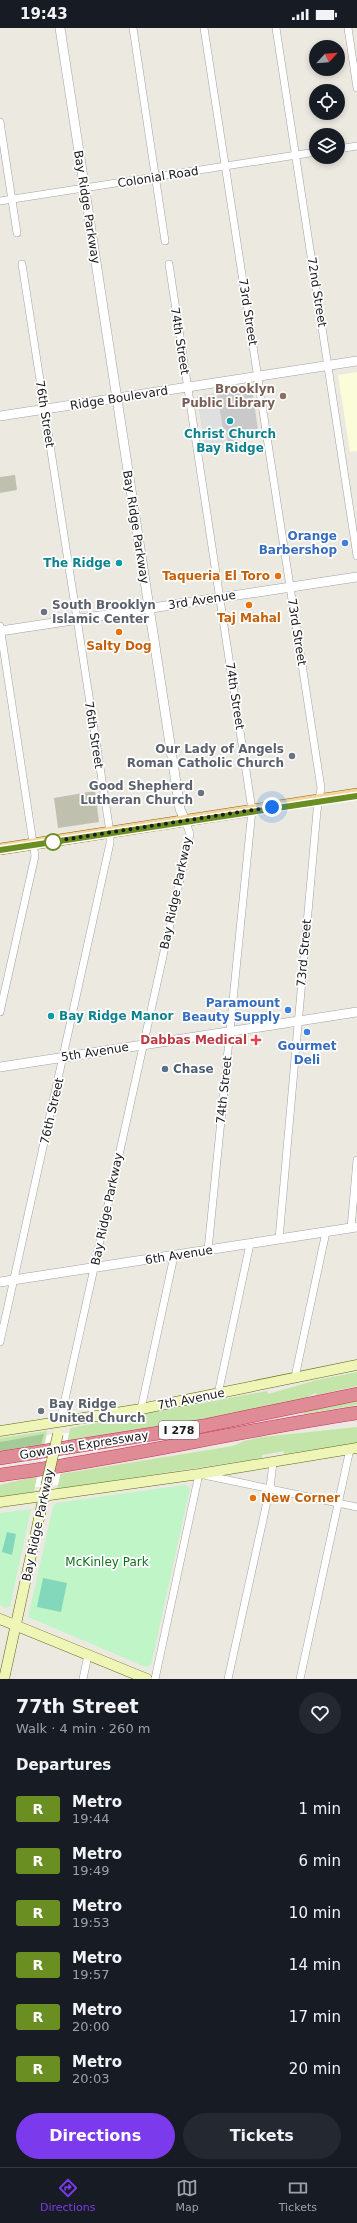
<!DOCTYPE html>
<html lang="en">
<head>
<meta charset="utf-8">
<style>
	:root { --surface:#171b24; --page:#242831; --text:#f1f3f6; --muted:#9ea1a6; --line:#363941; --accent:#7c3aed }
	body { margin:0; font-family:"DejaVu Sans",sans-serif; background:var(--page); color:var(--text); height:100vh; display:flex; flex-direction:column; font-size:15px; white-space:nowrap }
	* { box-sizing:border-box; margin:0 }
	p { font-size:13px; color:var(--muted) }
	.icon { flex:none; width:22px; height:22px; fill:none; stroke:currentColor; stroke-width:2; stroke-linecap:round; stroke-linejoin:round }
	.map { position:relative; height:1651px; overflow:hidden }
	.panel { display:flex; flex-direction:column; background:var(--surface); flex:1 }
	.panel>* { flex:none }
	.badge { padding:0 8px; border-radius:3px; font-size:14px; line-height:26px }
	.needle { width:26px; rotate:64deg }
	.fabs { position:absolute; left:309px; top:12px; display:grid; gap:8px }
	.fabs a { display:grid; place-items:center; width:36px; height:36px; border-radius:50%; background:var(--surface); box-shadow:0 2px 6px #0003; font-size:20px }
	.you { position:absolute; width:20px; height:20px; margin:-10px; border:3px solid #fff; border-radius:50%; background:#1a73e8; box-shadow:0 0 0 6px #1a73e833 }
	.map>.badge { position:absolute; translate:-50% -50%; box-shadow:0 0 0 2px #fff }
	h2 { padding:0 16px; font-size:15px; line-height:36px }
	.round { display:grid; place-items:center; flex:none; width:42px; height:42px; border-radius:21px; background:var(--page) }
	.overview { display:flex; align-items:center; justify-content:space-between; height:68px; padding:0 16px }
	h1 { font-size:19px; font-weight:700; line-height:30px }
	.cta { display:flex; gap:8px; margin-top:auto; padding:8px 16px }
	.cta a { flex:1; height:46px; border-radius:24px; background:var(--accent); color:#fff; font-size:16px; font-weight:700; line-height:46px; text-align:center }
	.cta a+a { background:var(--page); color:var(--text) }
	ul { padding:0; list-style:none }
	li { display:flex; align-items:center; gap:12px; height:52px; padding:0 16px }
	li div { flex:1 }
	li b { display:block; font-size:15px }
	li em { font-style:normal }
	li .badge { min-width:44px; font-weight:700; text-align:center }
	.status { display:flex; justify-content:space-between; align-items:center; height:28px; padding:0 20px; background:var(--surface); direction:ltr }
	.status svg { height:11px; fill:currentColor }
	.tab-bar { display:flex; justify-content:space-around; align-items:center; height:56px; border-top:1px solid var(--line); background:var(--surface); font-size:11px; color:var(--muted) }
	.tab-bar a { display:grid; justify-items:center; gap:2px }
	.tab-bar .current { color:var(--accent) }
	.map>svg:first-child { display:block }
	.education { fill:#fbfdda }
	.religious { fill:#c9c9c9 }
	.construction { fill:#bfc0ae }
	.grass { fill:#c3e5a9 }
	.forest { fill:#a4ca98 }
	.park { fill:#bff5c7 }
	.pitch { fill:#83d8bc }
	.parking { fill:#dfdfdf }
	.pier { fill:#fff }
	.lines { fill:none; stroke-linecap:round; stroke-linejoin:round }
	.minor-casing { stroke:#a2a2a2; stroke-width:8 }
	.tertiary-casing { stroke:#a2a2a2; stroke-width:10 }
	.secondary-casing { stroke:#5b6a0b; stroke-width:11 }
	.primary-casing { stroke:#8a6608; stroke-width:12 }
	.motorway-casing { stroke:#cb2d5b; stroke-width:14 }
	.minor { stroke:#fff; stroke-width:7 }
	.tertiary { stroke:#fff; stroke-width:9 }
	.secondary { stroke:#eef5b7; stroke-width:10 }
	.primary { stroke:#f6d49d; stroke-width:11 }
	.motorway { stroke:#e08c97; stroke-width:13 }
	.secondary-bridge-casing { stroke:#5b6a0b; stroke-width:11; stroke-linecap:butt }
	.secondary-bridge { stroke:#eef5b7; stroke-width:10 }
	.line-casing { stroke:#fff; stroke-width:9 }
	.line { stroke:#6b8e23; stroke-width:6 }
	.walk { stroke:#1b1b1b; stroke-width:4; stroke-dasharray:0 7.2 }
	.education-dot { fill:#8d6e63; stroke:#fff; stroke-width:1.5 }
	.culture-dot { fill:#0f9aa8; stroke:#fff; stroke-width:1.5 }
	.shop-dot { fill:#3f7fe0; stroke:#fff; stroke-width:1.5 }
	.food-dot { fill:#e8710a; stroke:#fff; stroke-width:1.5 }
	.worship-dot { fill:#6b7280; stroke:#fff; stroke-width:1.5 }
	.stop-dot { fill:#fff; stroke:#6b8e23; stroke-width:2 }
	.health-dot { fill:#e0444e; stroke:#fff; stroke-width:1.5 }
	.service-dot { fill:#5c6f8a; stroke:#fff; stroke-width:1.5 }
	.labels { text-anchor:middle; stroke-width:3.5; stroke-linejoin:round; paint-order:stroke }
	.shield { fill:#fff; stroke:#5f5f5f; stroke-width:1 }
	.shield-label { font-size:11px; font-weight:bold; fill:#1b1b1b }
	.street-label { font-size:12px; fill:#1b1b1b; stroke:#fff }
	.education-label { font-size:12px; font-weight:bold; fill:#785e54; stroke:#fff; text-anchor:end }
	.culture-label { font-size:12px; font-weight:bold; fill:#0d838f; stroke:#fff }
	.shop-label { font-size:12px; font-weight:bold; fill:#366cbe; stroke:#fff; text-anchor:end }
	.food-label { font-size:12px; font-weight:bold; fill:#c56008; stroke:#fff }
	.worship-label { font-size:12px; font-weight:bold; fill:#5b616d; stroke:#fff; text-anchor:start }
	.health-label { font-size:12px; font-weight:bold; fill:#be3a42; stroke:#fff; text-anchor:end }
	.service-label { font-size:12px; font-weight:bold; fill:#4e5e75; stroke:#fff; text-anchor:start }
	.park-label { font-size:12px; fill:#11721e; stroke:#fff }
</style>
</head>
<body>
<div class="status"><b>19:43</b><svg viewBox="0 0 49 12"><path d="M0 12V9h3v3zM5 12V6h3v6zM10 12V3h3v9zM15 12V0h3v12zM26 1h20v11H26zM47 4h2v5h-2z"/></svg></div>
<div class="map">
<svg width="357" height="1651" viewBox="0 0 357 1651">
	<rect width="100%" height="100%" fill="#ece9e1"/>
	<path class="education" d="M357 344V423L350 424 338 347Z"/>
	<path class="religious" d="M252 360 259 409 205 417 197 368Z"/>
	<g class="construction">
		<path d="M15 447 17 462 0 465V449Z"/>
		<path d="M95 763 99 794 58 800 54 770Z"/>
	</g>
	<g class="grass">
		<path d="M357 1344V1358L317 1367 315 1365 304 1371 246 1384 112 1408 111 1406 102 1410 67 1416 70 1400 267 1363 268 1366 317 1352Z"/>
		<path d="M357 1372V1377L304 1386 303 1384Z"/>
		<path d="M357 1399V1415L284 1426V1423L262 1427V1430L57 1461 60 1446 233 1418 244 1413 262 1409Z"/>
		<path d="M47 1403 44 1419 0 1425V1410Z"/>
		<path d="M37 1448 34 1464 0 1469V1457Z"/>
	</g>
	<path class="forest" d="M44 1406 41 1416 0 1423V1414Z"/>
	<g class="park">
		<path d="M185 1457 190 1460 151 1637 146 1639 28 1589 53 1479 56 1475Z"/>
		<path d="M31 1481 10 1578 6 1580 0 1577V1485Z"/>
	</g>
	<g class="pitch">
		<path d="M7 1504 16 1506 12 1527 2 1524Z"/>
		<path d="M43 1550 67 1555 61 1584 37 1579Z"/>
	</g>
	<path class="parking" d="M217 365 223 401H226L228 414 205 417 197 368Z"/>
	<path class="pier" d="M69 1405 58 1457 35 1459 47 1407Z"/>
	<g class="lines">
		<defs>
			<g id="minor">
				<path d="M133 0 165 213"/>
				<path d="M204 0 321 760 317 783 279 1211"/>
				<path d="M276 0 357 528"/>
				<path d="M348 0 357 60"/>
				<path d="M0 94 17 205"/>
				<path d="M338 121 357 118"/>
				<path d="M0 173 316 124"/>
				<path d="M169 236 252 782 208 1222"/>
				<path d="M0 598 35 828 0 984"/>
				<path d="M351 1200 357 1132"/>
				<path d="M0 1314 110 815V804L22 236"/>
				<path d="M295 1349 326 1204"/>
				<path d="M218 1366 250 1216"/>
				<path d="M141 1381 174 1228"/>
				<path d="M60 1394 190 806 185 792"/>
				<path d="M83 1651 88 1627"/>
				<path d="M155 1651 199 1446 357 1479"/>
				<path d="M228 1651 270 1460 273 1434"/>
				<path d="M300 1651 350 1421"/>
			</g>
			<g id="tertiary">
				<path d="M60 0 180 781 185 792"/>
				<path d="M0 388 357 333"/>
				<path d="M0 603 357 549"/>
				<path d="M0 1039 357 984"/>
				<path d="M0 1254 357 1199"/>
			</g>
			<g id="secondary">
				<path d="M0 1403 141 1381 357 1337"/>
				<path d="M0 1474 199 1446 357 1420"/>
				<path d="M0 1591 147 1651"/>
				<path d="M4 1651 45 1463"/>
			</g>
			<path id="primary" d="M0 821 357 766"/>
			<g id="motorway">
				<path d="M0 1430 203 1398 357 1366"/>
				<path d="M0 1447C120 1431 237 1403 357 1385"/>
			</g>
		</defs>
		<use href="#minor" class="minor-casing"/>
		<use href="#tertiary" class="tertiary-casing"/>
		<use href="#secondary" class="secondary-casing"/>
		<use href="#primary" class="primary-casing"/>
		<use href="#motorway" class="motorway-casing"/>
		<use href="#minor" class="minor"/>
		<use href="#tertiary" class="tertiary"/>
		<use href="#secondary" class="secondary"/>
		<use href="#primary" class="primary"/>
		<use href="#motorway" class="motorway"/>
		<defs>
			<path id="secondary-bridge" d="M46 1458 58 1406"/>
		</defs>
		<use href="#secondary-bridge" class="secondary-bridge-casing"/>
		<use href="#secondary-bridge" class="secondary-bridge"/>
	</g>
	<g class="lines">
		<defs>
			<path id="line" d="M0 822 357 768"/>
		</defs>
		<use href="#line" class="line-casing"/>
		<use href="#line" class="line"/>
		<path class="walk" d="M53 814H49L272 779"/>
	</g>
	<circle class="education-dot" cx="283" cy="368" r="4"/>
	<g class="culture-dot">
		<circle cx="230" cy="393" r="4"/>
		<circle cx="119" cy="535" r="4"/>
		<circle cx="51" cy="988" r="4"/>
	</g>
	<g class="shop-dot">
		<circle cx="345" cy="515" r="4"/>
		<circle cx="288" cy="982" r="4"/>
		<circle cx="307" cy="1004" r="4"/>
	</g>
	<g class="food-dot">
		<circle cx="278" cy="548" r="4"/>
		<circle cx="249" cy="577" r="4"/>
		<circle cx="119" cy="604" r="4"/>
		<circle cx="253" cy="1470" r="4"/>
	</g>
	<g class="worship-dot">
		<circle cx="44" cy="584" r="4"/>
		<circle cx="292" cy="728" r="4"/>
		<circle cx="201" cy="765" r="4"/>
		<circle cx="41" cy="1383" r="4"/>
	</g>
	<circle class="stop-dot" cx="53" cy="814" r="8"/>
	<path class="health-dot" d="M254 1006h4v4h4v4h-4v4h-4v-4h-4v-4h4z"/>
	<circle class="service-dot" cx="165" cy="1041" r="4"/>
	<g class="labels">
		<rect class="shield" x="159" y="1393" width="40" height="18" rx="3"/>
		<g class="shield-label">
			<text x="179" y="1406">I 278</text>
		</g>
		<g class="street-label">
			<text transform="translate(158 149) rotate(-9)" y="4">Colonial Road</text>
			<text transform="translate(87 179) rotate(81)" y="4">Bay Ridge Parkway</text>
			<text transform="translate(317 264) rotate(81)" y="4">72nd Street</text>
			<text transform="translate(248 284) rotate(81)" y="4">73rd Street</text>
			<text transform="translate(180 313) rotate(81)" y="4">74th Street</text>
			<text transform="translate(119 370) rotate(-9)" y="4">Ridge Boulevard</text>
			<text transform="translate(45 386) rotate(81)" y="4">76th Street</text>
			<text transform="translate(136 499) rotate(81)" y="4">Bay Ridge Parkway</text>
			<text transform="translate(202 572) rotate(-9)" y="4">3rd Avenue</text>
			<text transform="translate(297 604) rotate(81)" y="4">73rd Street</text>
			<text transform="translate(235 668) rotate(81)" y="4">74th Street</text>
			<text transform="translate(94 707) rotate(81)" y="4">76th Street</text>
			<text transform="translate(176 865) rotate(-78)" y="4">Bay Ridge Parkway</text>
			<text transform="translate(304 925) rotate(-85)" y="4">73rd Street</text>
			<text transform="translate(95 1024) rotate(-9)" y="4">5th Avenue</text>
			<text transform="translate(224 1062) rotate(-84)" y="4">74th Street</text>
			<text transform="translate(52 1083) rotate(-77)" y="4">76th Street</text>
			<text transform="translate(107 1181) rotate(-78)" y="4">Bay Ridge Parkway</text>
			<text transform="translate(179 1227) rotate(-9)" y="4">6th Avenue</text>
			<text transform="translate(191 1371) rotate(-11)" y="4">7th Avenue</text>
			<text transform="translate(84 1417) rotate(-9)" y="4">Gowanus Expressway</text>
			<text transform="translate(38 1497) rotate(-78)" y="4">Bay Ridge Parkway</text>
		</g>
		<g class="education-label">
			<text x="275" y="365">Brooklyn<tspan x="275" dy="14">Public Library</tspan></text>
		</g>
		<g class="culture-label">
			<text x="230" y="410">Christ Church<tspan x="230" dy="14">Bay Ridge</tspan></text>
			<text x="111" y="539" text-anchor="end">The Ridge</text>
			<text x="59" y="992" text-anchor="start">Bay Ridge Manor</text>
		</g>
		<g class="shop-label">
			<text x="337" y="512">Orange<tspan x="337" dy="14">Barbershop</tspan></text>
			<text x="280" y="979">Paramount<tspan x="280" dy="14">Beauty Supply</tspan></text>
			<text x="307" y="1022" text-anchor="middle">Gourmet<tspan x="307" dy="14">Deli</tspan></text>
		</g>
		<g class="food-label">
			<text x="270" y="552" text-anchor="end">Taqueria El Toro</text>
			<text x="249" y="594">Taj Mahal</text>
			<text x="119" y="622">Salty Dog</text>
			<text x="261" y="1474" text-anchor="start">New Corner</text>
		</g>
		<g class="worship-label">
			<text x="52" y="581">South Brooklyn<tspan x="52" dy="14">Islamic Center</tspan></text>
			<text x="284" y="725" text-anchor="end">Our Lady of Angels<tspan x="284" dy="14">Roman Catholic Church</tspan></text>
			<text x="193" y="762" text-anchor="end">Good Shepherd<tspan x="193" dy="14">Lutheran Church</tspan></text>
			<text x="49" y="1380">Bay Ridge<tspan x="49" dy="14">United Church</tspan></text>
		</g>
		<g class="health-label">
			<text x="247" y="1016">Dabbas Medical</text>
		</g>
		<g class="service-label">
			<text x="173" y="1045">Chase</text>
		</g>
		<g class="park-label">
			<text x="107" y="1538">McKinley Park</text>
		</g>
	</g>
</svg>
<div class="fabs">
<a><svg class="needle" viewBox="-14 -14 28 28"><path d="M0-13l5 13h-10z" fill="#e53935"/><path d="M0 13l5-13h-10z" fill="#9ea1a6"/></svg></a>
<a><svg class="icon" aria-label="locate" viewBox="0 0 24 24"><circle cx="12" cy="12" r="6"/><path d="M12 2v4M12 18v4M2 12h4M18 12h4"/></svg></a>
<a><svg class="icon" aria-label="layers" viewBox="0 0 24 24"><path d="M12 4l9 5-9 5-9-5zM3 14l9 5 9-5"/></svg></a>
</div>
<div class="you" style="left:272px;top:779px"></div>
</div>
<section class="panel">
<div class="overview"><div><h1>77th Street</h1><p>Walk · 4 min · 260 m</p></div><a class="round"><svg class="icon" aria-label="heart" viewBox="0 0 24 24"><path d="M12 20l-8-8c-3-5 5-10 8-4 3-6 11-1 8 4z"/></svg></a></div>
<h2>Departures</h2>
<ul>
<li><span class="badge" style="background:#6b8e23;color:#fff">R</span><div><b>Metro</b><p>19:44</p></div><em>1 min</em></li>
<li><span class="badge" style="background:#6b8e23;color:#fff">R</span><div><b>Metro</b><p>19:49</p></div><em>6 min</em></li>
<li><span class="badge" style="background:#6b8e23;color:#fff">R</span><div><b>Metro</b><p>19:53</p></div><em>10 min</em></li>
<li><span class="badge" style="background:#6b8e23;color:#fff">R</span><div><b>Metro</b><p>19:57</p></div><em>14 min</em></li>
<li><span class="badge" style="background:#6b8e23;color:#fff">R</span><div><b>Metro</b><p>20:00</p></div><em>17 min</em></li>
<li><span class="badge" style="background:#6b8e23;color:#fff">R</span><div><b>Metro</b><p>20:03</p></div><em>20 min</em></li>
</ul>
<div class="cta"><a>Directions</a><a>Tickets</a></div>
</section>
<nav class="tab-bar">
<a class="current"><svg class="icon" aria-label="directions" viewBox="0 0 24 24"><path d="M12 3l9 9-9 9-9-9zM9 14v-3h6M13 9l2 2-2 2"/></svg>Directions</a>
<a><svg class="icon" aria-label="map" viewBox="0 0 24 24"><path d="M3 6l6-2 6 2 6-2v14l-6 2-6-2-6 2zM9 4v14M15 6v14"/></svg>Map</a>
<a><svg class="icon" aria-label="tickets" viewBox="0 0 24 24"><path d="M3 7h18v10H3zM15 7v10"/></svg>Tickets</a>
</nav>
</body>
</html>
